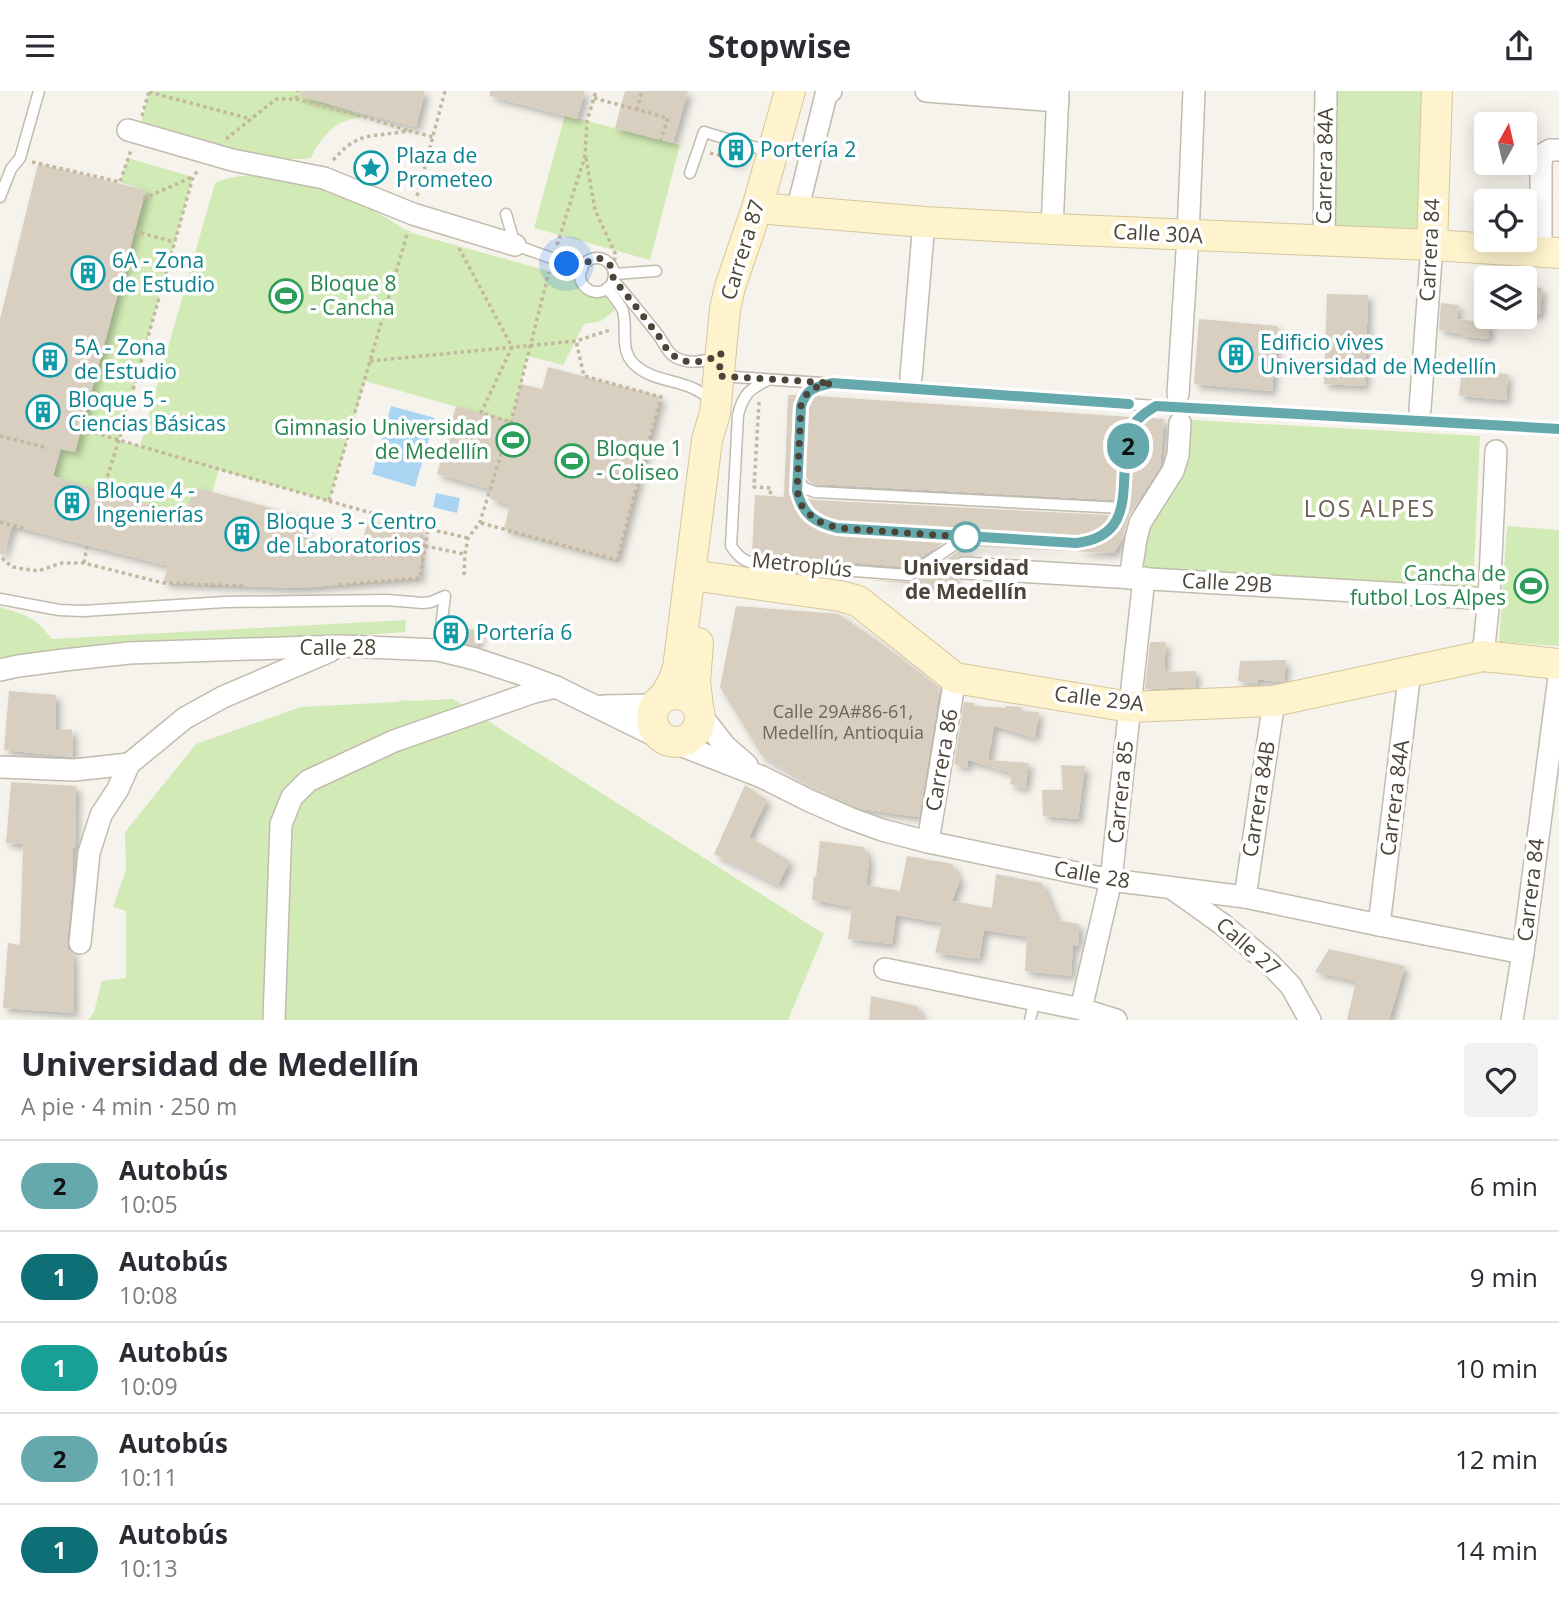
<!DOCTYPE html>
<html lang="es">
<head>
<meta charset="utf-8">
<style>
	:root { --surface:#fff; --page:#f2f2f3; --text:#2b2b33; --muted:#7c7c81; --line:#e1e1e2 }
	body { margin:0; font-family:"Open Sans",sans-serif; background:var(--page); color:var(--text); height:100vh; display:flex; flex-direction:column; font-size:26px; white-space:nowrap }
	* { box-sizing:border-box; margin:0 }
	p { font-size:23px; color:var(--muted) }
	.icon { flex:none; width:38px; height:38px; fill:none; stroke:currentColor; stroke-width:2; stroke-linecap:round; stroke-linejoin:round }
	.map { position:relative; height:929px; overflow:hidden }
	.drawer { display:flex; flex-direction:column; background:var(--surface); flex:1 }
	.drawer>* { flex:none }
	.badge { padding:0 14px; border-radius:23px; font-size:24px; line-height:46px }
	.needle { width:46px; rotate:8deg }
	.buttons { position:absolute; left:1474px; top:21px; display:grid; gap:14px }
	.buttons a { display:grid; place-items:center; width:63px; height:63px; border-radius:7px; background:var(--surface); box-shadow:0 4px 18px #0003; font-size:35px }
	.you { position:absolute; width:35px; height:35px; margin:-18px; border:5px solid #fff; border-radius:50%; background:#1a73e8; box-shadow:0 0 0 10px #1a73e833 }
	.map>.badge { position:absolute; translate:-50% -50%; box-shadow:0 0 0 4px #fff }
	.round { display:grid; place-items:center; flex:none; width:74px; height:74px; border-radius:7px; background:var(--page) }
	.head { display:flex; align-items:center; justify-content:space-between; height:119px; padding:0 21px }
	h1 { font-size:33px; font-weight:700; line-height:52px }
	ul { padding:0; list-style:none }
	li { display:flex; align-items:center; gap:21px; height:91px; padding:0 21px; border-top:2px solid var(--line) }
	li div { flex:1 }
	li b { display:block; font-size:26px }
	li em { font-style:normal }
	li .badge { min-width:77px; font-weight:700; text-align:center }
	header { display:flex; justify-content:space-between; align-items:center; height:91px; padding:0 21px; background:var(--surface); font-size:32px; font-weight:700 }
	.map>svg:first-child { display:block }
	.green { fill:#d2eab5 }
	.water { fill:#a9d4f2 }
	.building { fill:#d8cfc1; filter:url(#shadow) }
	.lines { fill:none; stroke-linecap:round; stroke-linejoin:round }
	.lane-casing { stroke:#c2bbae; stroke-width:13 }
	.street-casing { stroke:#c2bbae; stroke-width:24 }
	.secondary-casing { stroke:#d6c79b; stroke-width:32 }
	.path { stroke:#c4b79f; stroke-width:3.5; stroke-dasharray:3.5 3.5; stroke-linecap:butt }
	.lane { stroke:#fff; stroke-width:10 }
	.street { stroke:#fff; stroke-width:21 }
	.secondary { stroke:#fff3cd; stroke-width:30 }
	.line-casing { stroke:#fff; stroke-width:16 }
	.line { stroke:#65a9ac; stroke-width:10 }
	.walk { stroke:#4b4439; stroke-width:7; stroke-dasharray:0 12.6 }
	.stop-dot { fill:#fff; stroke:#65a9ac; stroke-width:3.5 }
	.labels { text-anchor:middle; stroke-width:7; stroke-linejoin:round; paint-order:stroke }
	.number-label { font-size:18px; fill:#6e675b }
	.culture-label { font-size:21px; fill:#0d838f; stroke:#fff; text-anchor:start }
	.street-label { font-size:21px; fill:#4b4439; stroke:#fff }
	.leisure-label { font-size:21px; fill:#27864d; stroke:#fff; text-anchor:start }
	.stop-label { font-size:21px; font-weight:bold; fill:#4b4439; stroke:#fff }
	.neighbourhood-label { font-size:23px; letter-spacing:2px; fill:#6e6250; stroke:#fff }
</style>
</head>
<body>
<header><svg class="icon" aria-label="menu" viewBox="0 0 24 24"><path d="M4 6h16M4 12h16M4 18h16"/></svg>Stopwise<svg class="icon" aria-label="share" viewBox="0 0 24 24"><path d="M12 15V3M7 8l5-5 5 5M5 13v7h14v-7"/></svg></header>
<div class="map">
<svg width="1559" height="929" viewBox="0 0 1559 929">
	<defs>
		<filter id="shadow"><feDropShadow dx="4.5" dy="4.5" stdDeviation="3.5" flood-color="#0004"/></filter>
	</defs>
	<rect width="100%" height="100%" fill="#f6f3ec"/>
	<g class="green">
		<path d="M149 0H304L303 5 371 27C341 23 323 42 311 67 265 74 186 45 141 32Z"/>
		<path d="M1335 0H1423L1422 147 1331 145Z"/>
		<path d="M565 24 680 54 650 169 534 137Z"/>
		<path d="M128 67 193 86 119 350 140 355 215 92C266 67 366 109 408 141L581 189C586 198 592 202 602 200L615 219 601 230 584 233 563 274 527 265 521 293 511 331 365 290 329 410 219 379 212 401 194 396 185 424 53 385 146 99 120 91Z"/>
		<path d="M1191 329 1480 345 1473 499 1142 479 1147 443 1151 429 1186 367Z"/>
		<path d="M1507 435 1559 439V555L1499 551Z"/>
		<path d="M0 516C26 524 35 526 52 548L406 529 405 541 0 571Z"/>
		<path d="M453 608 824 843 788 929H88L94 921 102 890 126 887V820L113 816 126 779 125 741 196 653 301 616 396 611 403 609 413 610Z"/>
	</g>
	<g class="water">
		<path d="M391 315 435 327 415 396 372 383Z"/>
		<path d="M436 402 460 407 457 422 433 416Z"/>
	</g>
	<g class="building">
		<path d="M301 0H425L416 36 300 5Z"/>
		<path d="M490 0H585L577 28 490 5Z"/>
		<path d="M625 0H688L673 52 615 37Z"/>
		<path d="M729 57 743 61 739 73 725 69Z"/>
		<path d="M38 73 146 99 75 361 60 358 53 385 185 424 194 396 308 427 304 448H363L368 430 421 438 420 487 299 497 163 492 168 475 12 435 4 464 0 463V228Z"/>
		<path d="M1524 195 1542 197 1540 224 1524 222Z"/>
		<path d="M1327 203 1368 204 1365 295 1324 293Z"/>
		<path d="M1441 212 1459 214 1457 228 1490 232 1488 248 1462 245 1463 243 1439 239Z"/>
		<path d="M1199 228 1278 235 1272 300 1194 293Z"/>
		<path d="M1462 275 1487 277 1486 281 1508 283 1506 309 1459 305Z"/>
		<path d="M548 276 661 306 617 469 504 438 510 414 490 408 493 399 437 383 456 315 511 331 521 293 542 298Z"/>
		<path d="M788 304H798L793 315 789 400 795 418 801 427 819 440 836 445 943 452 907 476 752 463 755 404 784 406Z"/>
		<path d="M815 305 1130 326 1120 347 1114 409 817 393 809 390 806 385 809 317Z"/>
		<path d="M1151 327 1164 328 1160 376 1129 425 1123 445 1114 462 978 456 967 458 966 464 959 465 953 470 951 476 952 482 957 488 955 487 953 497 870 489 913 491 969 453 1076 460 1102 453 1119 440 1129 421 1136 351 1142 336Z"/>
		<path d="M808 407 815 409 1109 424 1106 431 1095 439 1075 444 838 429 826 426 812 415Z"/>
		<path d="M736 515 839 523 896 563 940 597 919 726 862 718 854 715 827 703 762 665 720 596Z"/>
		<path d="M449 534 480 540 477 555 447 548Z"/>
		<path d="M1150 551H1166L1164 577 1166 578V581L1196 580 1195 596 1145 598Z"/>
		<path d="M1286 569 1284 590 1278 591 1258 588 1257 593 1238 590 1240 570Z"/>
		<path d="M9 600 56 604V640L72 638 73 666 4 659Z"/>
		<path d="M964 611 974 612V615L1005 617 1006 615 1021 616V620L1039 621 1035 647 994 635 988 669 1029 672 1025 698 1010 693 1012 682 968 669 967 677 954 673Z"/>
		<path d="M1061 674 1085 675 1078 728 1043 725 1042 699H1063Z"/>
		<path d="M11 691 76 695 75 757H73V789L67 851 68 858 73 863 74 922 3 917 8 852 20 854 23 753 6 752Z"/>
		<path d="M745 694 767 709 749 746 790 770 778 794 714 763Z"/>
		<path d="M820 750 864 756 869 770 866 794 900 800 907 765 952 773 960 789 952 810 992 817 996 783 1042 792 1057 829 1079 833 1078 855 1073 854 1071 885 1025 880 1027 846 984 839 979 868 935 862 942 832 896 824 892 853 848 848 852 816 812 809 814 785 816 786Z"/>
		<path d="M1329 858 1405 875 1389 929H1347L1356 890 1315 881Z"/>
		<path d="M871 905 917 915 923 929H869Z"/>
	</g>
	<g class="lines">
		<defs>
			<g id="lane">
				<path d="M690 82 704 41 771 61"/>
				<path d="M0 106 11 78 20 67 39 0"/>
				<path d="M506 123 515 154 582 178"/>
				<circle cx="597" cy="184" r="17"/>
				<path d="M614 183 656 180"/>
				<path d="M613 189C629 207 644 226 659 245 663 251 666 258 671 263 683 274 706 272 718 264"/>
				<path d="M607 197C612 204 620 212 623 220 628 237 619 259 634 273 657 295 687 285 713 311"/>
				<path d="M720 285 1156 315 1559 338"/>
				<path d="M768 289C749 298 743 304 738 324L731 455C739 467 745 471 759 473L909 484 966 446"/>
				<path d="M823 294 809 299 801 315 797 400 802 415 806 421 823 433 837 437 1076 452C1148 445 1110 373 1135 332 1140 324 1148 320 1156 315"/>
				<path d="M798 388 804 397 815 401 1122 417"/>
				<path d="M0 508 59 519 83 520 225 511 387 509 423 512 431 511 445 505 438 559"/>
				<path d="M1030 929 1035 909"/>
			</g>
			<g id="street">
				<path d="M926 0 1058 10"/>
				<path d="M128 39 232 69 324 87 413 123 515 154"/>
				<path d="M797 120 826 4 831 0"/>
				<path d="M1052 138 1058 0"/>
				<path d="M1324 149 1326 0"/>
				<path d="M1541 160V72L1543 63 1550 59H1559"/>
				<path d="M911 286 924 131"/>
				<path d="M1178 303 1188 145 1194 0"/>
				<path d="M1420 318 1432 154"/>
				<path d="M964 477 1489 508"/>
				<path d="M1130 487 1136 448 1140 432 1173 380 1178 364 1180 332"/>
				<path d="M1483 565 1489 508 1496 360"/>
				<path d="M0 579 18 575 64 569 129 562 342 555 438 559 475 568 527 585 556 596 660 647"/>
				<path d="M603 615 655 614"/>
				<path d="M700 623 725 655 747 674"/>
				<path d="M675 652 762 686 810 710 849 727 882 739 928 751 1111 789 1245 806 1379 834 1523 862"/>
				<path d="M0 676 74 679 129 673"/>
				<path d="M928 751 955 587"/>
				<path d="M1173 798 1222 833 1270 873 1291 895 1310 929"/>
				<path d="M1245 806 1274 610"/>
				<path d="M1379 834 1410 580"/>
				<path d="M80 852 89 762 101 724 118 698 129 673 185 627 223 606 330 560"/>
				<path d="M885 878 1081 918"/>
				<path d="M274 929 281 733 292 706 308 690 394 650 534 601 556 596"/>
				<path d="M1116 929 1081 918 1111 789 1144 487"/>
				<path d="M1512 929 1523 862 1559 586"/>
			</g>
			<g id="secondary">
				<path d="M757 117 924 131 1052 138 1432 154 1559 162"/>
				<path d="M1432 154 1437 0"/>
				<path d="M705 486 840 505 858 510 955 587 1130 616 1274 610 1483 565 1559 573"/>
				<circle cx="676" cy="627" r="24"/>
				<path d="M665 605 673 591 678 577 707 349 715 322 725 218 730 196 757 117 790 0"/>
				<path d="M698 616 695 591 698 552"/>
			</g>
		</defs>
		<use href="#lane" class="lane-casing"/>
		<use href="#street" class="street-casing"/>
		<use href="#secondary" class="secondary-casing"/>
		<g class="path">
			<path d="M149 1 251 28"/>
			<path d="M594 7 668 27 661 49"/>
			<path d="M296 8 298 0"/>
			<path d="M637 19 642 0"/>
			<path d="M142 25 149 0"/>
			<path d="M226 48 276 8H296L365 26 410 40"/>
			<path d="M710 62 746 71"/>
			<path d="M586 67 595 119 616 164 614 170"/>
			<path d="M333 69 347 55 359 48 370 45 410 40 433 46"/>
			<path d="M32 71 120 91 131 59"/>
			<path d="M417 105 445 0"/>
			<path d="M143 108 192 86"/>
			<path d="M134 140 174 151"/>
			<path d="M557 154 585 65 587 30 596 0"/>
			<path d="M459 157 512 256 481 322 511 331"/>
			<path d="M370 270 576 250 610 239"/>
			<path d="M759 311 754 396 771 397 770 405"/>
			<path d="M81 338 329 410 408 140"/>
			<path d="M0 345 48 357"/>
			<path d="M103 399 119 349 193 86 198 79"/>
			<path d="M329 410 428 438 468 447"/>
			<path d="M0 431 23 437"/>
			<path d="M481 432 617 469 661 306 584 285 576 250"/>
			<path d="M425 455 464 463"/>
			<path d="M2 467 12 476 38 480 62 472H84L163 492 244 495"/>
			<path d="M84 472 87 455"/>
			<path d="M464 484 465 463 468 447 480 431 511 331 549 181"/>
			<path d="M339 494 420 487 428 438"/>
		</g>
		<use href="#lane" class="lane"/>
		<use href="#street" class="street"/>
		<use href="#secondary" class="secondary"/>
	</g>
	<g class="lines">
		<defs>
			<path id="line" d="M1129 313 832 292C815 296 807 297 801 315L797 400C803 424 814 431 837 437L1076 452C1148 444 1110 373 1135 332 1140 324 1148 320 1156 315L1559 338"/>
		</defs>
		<use href="#line" class="line-casing"/>
		<use href="#line" class="line"/>
		<path class="walk" d="M567 173 582 178C593 159 615 167 613 188 629 206 643 225 658 244 663 251 667 261 674 265 688 275 708 271 721 262L719 285 832 292C815 296 807 297 801 315L797 400 802 415 815 429 837 437 966 446"/>
	</g>
	<defs>
		<symbol id="building-ring" viewBox="-11 -11 22 22"><circle r="9.5" fill="#fff" stroke="#0f9aa8" stroke-width="1.5"/><path d="M-4-6H4V6H1V3H-1V6H-4ZM-2.5-4.3h1.7v1.8h-1.7ZM.8-4.3h1.7v1.8H.8ZM-2.5-1h1.7V.8h-1.7ZM.8-1h1.7V.8H.8Z" fill="#0f9aa8"/></symbol>
		<symbol id="sight-ring" viewBox="-11 -11 22 22"><circle r="9.5" fill="#fff" stroke="#0f9aa8" stroke-width="1.5"/><path d="M0-6L1.8-2.2L6-1.7L2.9 1.2L3.7 5.4L0 3.3L-3.7 5.4L-2.9 1.2L-6-1.7L-1.8-2.2Z" fill="#0f9aa8"/></symbol>
		<symbol id="stadium-ring" viewBox="-11 -11 22 22"><circle r="9.5" fill="#fff" stroke="#2e9e5b" stroke-width="1.5"/><path d="M0-5a6.5 5 0 1 0 0 10a6.5 5 0 1 0 0-10ZM-3.5-1.8h7v3.6h-7Z" fill="#2e9e5b"/></symbol>
	</defs>
	<g fill-rule="evenodd">
		<use href="#building-ring" x="717" y="40" width="38" height="38"/>
		<use href="#sight-ring" x="352" y="58" width="38" height="38"/>
		<use href="#building-ring" x="69" y="163" width="38" height="38"/>
		<use href="#stadium-ring" x="267" y="186" width="38" height="38"/>
		<use href="#building-ring" x="1217" y="245" width="38" height="38"/>
		<use href="#building-ring" x="31" y="250" width="38" height="38"/>
		<use href="#building-ring" x="24" y="302" width="38" height="38"/>
		<use href="#stadium-ring" x="494" y="330" width="38" height="38"/>
		<use href="#stadium-ring" x="553" y="351" width="38" height="38"/>
		<use href="#building-ring" x="53" y="393" width="38" height="38"/>
		<use href="#building-ring" x="223" y="424" width="38" height="38"/>
		<use href="#stadium-ring" x="1512" y="476" width="38" height="38"/>
		<use href="#building-ring" x="432" y="523" width="38" height="38"/>
	</g>
	<circle class="stop-dot" cx="966" cy="446" r="14"/>
	<g class="labels">
		<g class="number-label">
			<text x="843" y="627">Calle 29A#86-61,<tspan x="843" dy="21">Medellín, Antioquia</tspan></text>
		</g>
		<g class="culture-label">
			<text x="760" y="66">Portería 2</text>
			<text x="396" y="72">Plaza de<tspan x="396" dy="24">Prometeo</tspan></text>
			<text x="112" y="177">6A - Zona<tspan x="112" dy="24">de Estudio</tspan></text>
			<text x="1260" y="259">Edificio vives<tspan x="1260" dy="24">Universidad de Medellín</tspan></text>
			<text x="74" y="264">5A - Zona<tspan x="74" dy="24">de Estudio</tspan></text>
			<text x="68" y="316">Bloque 5 -<tspan x="68" dy="24">Ciencias Básicas</tspan></text>
			<text x="96" y="407">Bloque 4 -<tspan x="96" dy="24">Ingenierías</tspan></text>
			<text x="266" y="438">Bloque 3 - Centro<tspan x="266" dy="24">de Laboratorios</tspan></text>
			<text x="476" y="549">Portería 6</text>
		</g>
		<g class="street-label">
			<text transform="translate(1325 75) rotate(-89)" y="7">Carrera 84A</text>
			<text transform="translate(1158 143) rotate(3)" y="7">Calle 30A</text>
			<text transform="translate(743 159) rotate(-73)" y="7">Carrera 87</text>
			<text transform="translate(1430 159) rotate(-87)" y="7">Carrera 84</text>
			<text transform="translate(802 474) rotate(6)" y="7">Metroplús</text>
			<text transform="translate(1227 492) rotate(3)" y="7">Calle 29B</text>
			<text x="338" y="564">Calle 28</text>
			<text transform="translate(1099 608) rotate(7)" y="7">Calle 29A</text>
			<text transform="translate(942 669) rotate(-80)" y="7">Carrera 86</text>
			<text transform="translate(1121 701) rotate(-84)" y="7">Carrera 85</text>
			<text transform="translate(1395 707) rotate(-83)" y="7">Carrera 84A</text>
			<text transform="translate(1259 708) rotate(-81)" y="7">Carrera 84B</text>
			<text transform="translate(1092 784) rotate(10)" y="7">Calle 28</text>
			<text transform="translate(1531 799) rotate(-83)" y="7">Carrera 84</text>
			<text transform="translate(1248 856) rotate(41)" y="7">Calle 27</text>
		</g>
		<g class="leisure-label">
			<text x="310" y="200">Bloque 8<tspan x="310" dy="24">- Cancha</tspan></text>
			<text x="489" y="344" text-anchor="end">Gimnasio Universidad<tspan x="489" dy="24">de Medellín</tspan></text>
			<text x="596" y="365">Bloque 1<tspan x="596" dy="24">- Coliseo</tspan></text>
			<text x="1506" y="490" text-anchor="end">Cancha de<tspan x="1506" dy="24">futbol Los Alpes</tspan></text>
		</g>
		<g class="stop-label">
			<text x="966" y="484">Universidad<tspan x="966" dy="24">de Medellín</tspan></text>
		</g>
		<g class="neighbourhood-label">
			<text x="1370" y="426">LOS ALPES</text>
		</g>
	</g>
</svg>
<div class="buttons">
<a><svg class="needle" viewBox="-14 -14 28 28"><path d="M0-13l5 13h-10z" fill="#e53935"/><path d="M0 13l5-13h-10z" fill="#7c7c81"/></svg></a>
<a><svg class="icon" aria-label="locate" viewBox="0 0 24 24"><circle cx="12" cy="12" r="6"/><path d="M12 2v4M12 18v4M2 12h4M18 12h4"/></svg></a>
<a><svg class="icon" aria-label="layers" viewBox="0 0 24 24"><path d="M12 4l9 5-9 5-9-5zM3 14l9 5 9-5"/></svg></a>
</div>
<div class="you" style="left:567px;top:173px"></div>
<b class="badge" style="left:1128px;top:355px;background:#65a9ac;color:#111">2</b>
</div>
<section class="drawer">
<div class="head"><div><h1>Universidad de Medellín</h1><p>A pie · 4 min · 250 m</p></div><a class="round"><svg class="icon" aria-label="heart" viewBox="0 0 24 24"><path d="M12 20l-8-8c-3-5 5-10 8-4 3-6 11-1 8 4z"/></svg></a></div>
<ul>
<li><span class="badge" style="background:#65a9ac;color:#111">2</span><div><b>Autobús</b><p>10:05</p></div><em>6 min</em></li>
<li><span class="badge" style="background:#0e6f76;color:#fff">1</span><div><b>Autobús</b><p>10:08</p></div><em>9 min</em></li>
<li><span class="badge" style="background:#18a096;color:#fff">1</span><div><b>Autobús</b><p>10:09</p></div><em>10 min</em></li>
<li><span class="badge" style="background:#65a9ac;color:#111">2</span><div><b>Autobús</b><p>10:11</p></div><em>12 min</em></li>
<li><span class="badge" style="background:#0e6f76;color:#fff">1</span><div><b>Autobús</b><p>10:13</p></div><em>14 min</em></li>
</ul>
</section>
</body>
</html>
